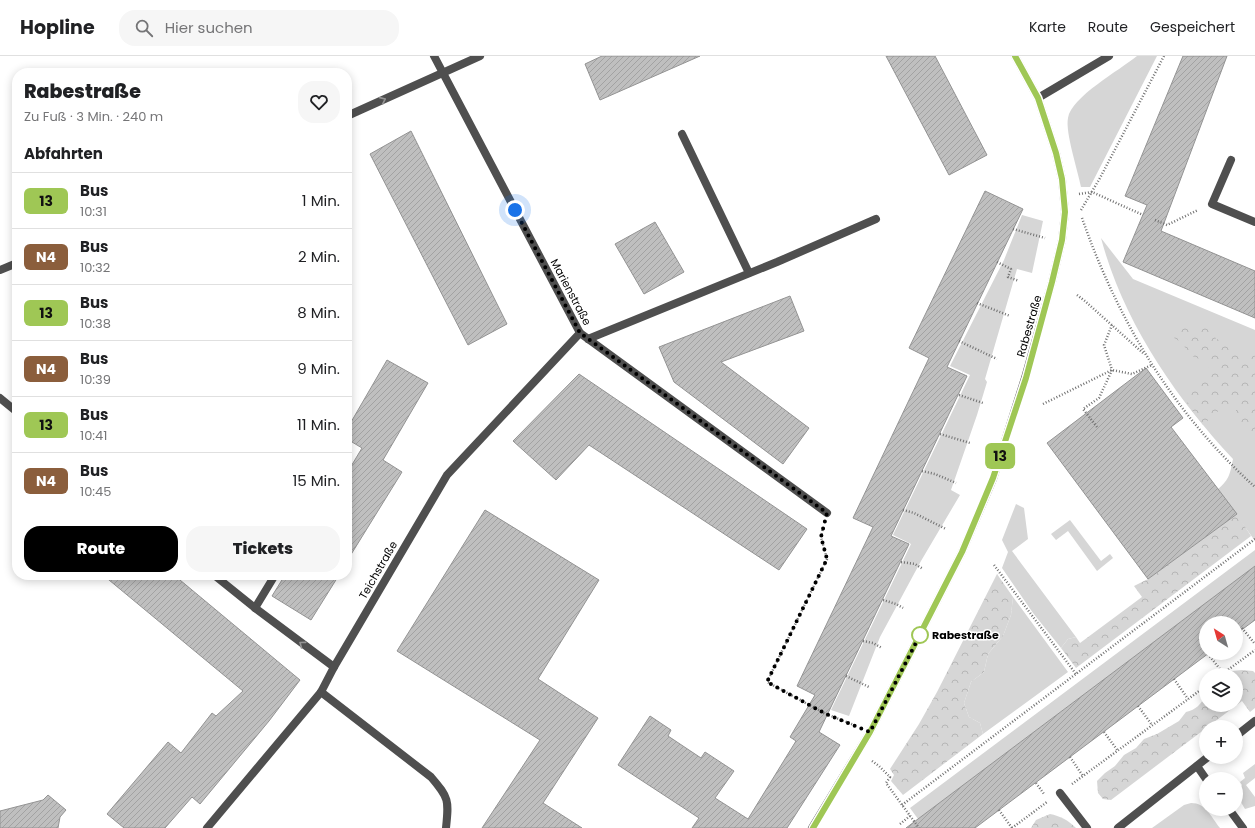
<!DOCTYPE html>
<html lang="de">
<head>
<meta charset="utf-8">
<style>
	:root { --surface:#fff; --page:#f6f6f6; --text:#202124; --muted:#757577; --line:#e0e0e0; --accent:#000 }
	body { margin:0; font-family:Poppins,sans-serif; background:var(--page); color:var(--text); height:100vh; display:flex; flex-direction:column; font-size:15px; white-space:nowrap }
	* { box-sizing:border-box; margin:0 }
	p { font-size:13px; color:var(--muted) }
	.icon { flex:none; width:22px; height:22px; fill:none; stroke:currentColor; stroke-width:2; stroke-linecap:round; stroke-linejoin:round }
	.map { position:relative; flex:1; overflow:hidden }
	.drawer { position:absolute; left:12px; top:12px; width:340px; height:512px; display:flex; flex-direction:column; background:var(--surface); border-radius:16px; box-shadow:0 2px 10px #0003 }
	.drawer>* { flex:none }
	.badge { padding:0 8px; border-radius:6px; font-size:14px; line-height:26px }
	.needle { width:26px; rotate:323deg }
	.tools { position:absolute; left:1199px; top:560px; display:grid; gap:8px }
	.tools a { display:grid; place-items:center; width:44px; height:44px; border-radius:50%; background:var(--surface); box-shadow:0 2px 10px #0003; font-size:20px }
	.you { position:absolute; width:20px; height:20px; margin:-10px; border:3px solid #fff; border-radius:50%; background:#1a73e8; box-shadow:0 0 0 6px #1a73e833 }
	.map>.badge { position:absolute; translate:-50% -50%; box-shadow:0 0 0 2px #fff }
	h2 { padding:0 12px; font-size:15px; line-height:36px }
	.round { display:grid; place-items:center; flex:none; width:42px; height:42px; border-radius:16px; background:var(--page) }
	.head { display:flex; align-items:center; justify-content:space-between; height:68px; padding:0 12px }
	h1 { font-size:19px; font-weight:800; line-height:30px }
	.cta { display:flex; gap:8px; margin-top:auto; padding:8px 12px }
	.cta a { flex:1; height:46px; border-radius:16px; background:var(--accent); color:#fff; font-size:16px; font-weight:800; line-height:46px; text-align:center }
	.cta a+a { background:var(--page); color:var(--text) }
	ul { padding:0; list-style:none }
	li { display:flex; align-items:center; gap:12px; height:56px; padding:0 12px; border-top:1px solid var(--line) }
	li div { flex:1 }
	li b { display:block; font-size:15px }
	li em { font-style:normal }
	li .badge { min-width:44px; font-weight:700; text-align:center }
	header { display:flex; align-items:center; gap:24px; box-sizing:border-box; height:56px; padding:0 20px; background:var(--surface); border-bottom:1px solid var(--line) }
	header strong { font-size:19px }
	nav { display:flex; gap:22px; margin-inline-start:auto; font-size:14px }
	.search { width:280px; height:36px; background:var(--page); display:flex; align-items:center; gap:10px; box-sizing:border-box; padding:0 14px; border-radius:16px; color:var(--muted); font-size:15px }
	.map>svg:first-child { display:block }
	.green { fill:#d6d6d6 }
	.forest { fill:url(#forest-crowns) }
	.building { fill:url(#building-hatch); stroke:#939393 }
	.lines { fill:none; stroke-linecap:round; stroke-linejoin:round }
	.path { stroke:#717171; stroke-width:2.5; stroke-dasharray:1 2; stroke-linecap:butt }
	.service { stroke:#4f4f4f; stroke-width:8 }
	.minor { stroke:#4f4f4f; stroke-width:8 }
	.oneway { stroke:#959595 }
	.line-casing { stroke:#fff; stroke-width:9 }
	.line { stroke:#9fc755; stroke-width:6 }
	.walk { stroke:#000; stroke-width:4; stroke-dasharray:0 7.2 }
	.stop-dot { fill:#fff; stroke:#9fc755; stroke-width:2 }
	.labels { text-anchor:middle; stroke-width:3; stroke-linejoin:round; paint-order:stroke }
	.street-label { font-size:11px; fill:#000; stroke:#fff }
	.stop-label { font-size:11px; font-weight:bold; fill:#000; stroke:#fff; text-anchor:start }
</style>
</head>
<body>
<header>
<strong>Hopline</strong>
<div class="search"><svg class="icon" aria-label="search" viewBox="0 0 24 24"><circle cx="10" cy="10" r="6"/><path d="M15 15l6 6"/></svg>Hier suchen</div>
<nav><a>Karte</a><a>Route</a><a>Gespeichert</a></nav>
</header>
<div class="map">
<svg width="1255" height="772" viewBox="0 0 1255 772">
	<defs>
		<pattern id="forest-crowns" width="20" height="18" patternUnits="userSpaceOnUse"><rect width="20" height="18" fill="#d6d6d6"/><path d="M2 6a3 3 0 1 1 6 0M12 15a3 3 0 1 1 6 0" fill="none" stroke="#b6b6b6"/></pattern>
		<pattern id="building-hatch" width="6" height="6" patternUnits="userSpaceOnUse"><rect width="6" height="6" fill="#bfbfbf"/><path d="M-1 1l2-2M0 6l6-6M5 7l2-2" fill="none" stroke="#a2a2a2"/></pattern>
	</defs>
	<rect width="100%" height="100%" fill="#fff"/>
	<g class="green">
		<path d="M1137 0H1157L1090 131H1081C1078 115 1065 76 1068 62 1071 41 1120 14 1137 0Z"/>
		<path d="M1022 159 1043 165 1032 217 1017 213 985 323 987 326 977 359 951 434 960 439 921 505 880 581 849 660 831 654 911 488 893 479 970 319 950 310 1004 204Z"/>
		<path d="M1101 182 1133 223 1255 274V485L1218 433C1230 423 1230 417 1233 403 1175 341 1123 265 1101 182Z"/>
		<path d="M1016 448 1024 452 1028 483 1012 495 1076 581 1068 583 1061 592 1033 557 1002 512 1008 496 1002 484Z"/>
		<path d="M1070 464 1101 505 1110 498 1113 502 1097 515 1068 475 1056 484 1051 478Z"/>
		<path d="M1255 494V510L918 763 910 752Z"/>
		<path d="M1013 541 1068 616 983 678 980 667 969 661 964 647 971 626 984 616 988 598 1003 580 1011 559Z"/>
		<path d="M1255 708V722L1246 729 1255 741V750L1245 753 1236 738V736L1242 729 1240 726 1245 722 1243 717Z"/>
		<path d="M1191 747C1206 747 1211 761 1220 772H1152L1184 749Z"/>
	</g>
	<g class="forest">
		<path d="M1189 268 1213 274 1216 283 1231 286 1238 298 1251 296 1255 300V377L1251 376 1236 363V351L1232 346 1217 356 1203 369 1187 348 1194 331 1210 317 1208 307 1190 299 1182 287 1171 280 1176 270Z"/>
		<path d="M1237 458 1251 480 1076 612 1061 592 1068 583 1076 581 1080 587 1142 541 1134 530 1148 523Z"/>
		<path d="M997 518 1013 541 1011 559 1003 580 988 598 984 616 971 626 964 647 969 661 980 667 983 678 903 739 891 725 894 719 890 713 919 668 937 636Z"/>
		<path d="M1242 614 1253 615 1255 617V652L1250 656 1242 645 1111 744 1103 743 1098 737 1097 725 1105 717 1115 710 1124 699 1136 692 1144 683 1157 678 1179 665 1186 656C1196 654 1201 648 1206 639V649H1236V619H1227L1232 615Z"/>
		<path d="M1050 758C1060 760 1068 764 1076 772H1031L1036 764Z"/>
	</g>
	<g class="building">
		<path d="M602 0H700L600 44 585 8Z"/>
		<path d="M886 0H935L987 99 949 119Z"/>
		<path d="M1183 0H1227L1161 175 1255 215V262L1123 206 1147 149 1125 140Z"/>
		<path d="M411 75 507 268 468 289 370 98Z"/>
		<path d="M985 135 1023 153 947 311 967 320 891 480 909 488 819 676 840 689 787 772H692L699 762 618 709 650 660 671 674 668 680 701 702 705 696 734 715 715 742 748 763 796 685 790 681 815 639 797 630 873 471 853 462 929 302 909 292Z"/>
		<path d="M655 166 684 216 644 238 615 188Z"/>
		<path d="M790 240 804 275 721 306 809 372 783 408 674 326 659 291Z"/>
		<path d="M387 304 428 327 383 404 402 416 347 505V417L362 392 347 383V373Z"/>
		<path d="M1146 312 1183 362 1171 371 1237 458 1148 523 1047 387Z"/>
		<path d="M579 318 807 473 779 514 589 389 556 424 513 385Z"/>
		<path d="M485 454 599 524 538 623 598 662 543 747 582 772H482L540 684 397 595Z"/>
		<path d="M1255 510V564L1236 578V567H1206V597H1209L975 772H906Z"/>
		<path d="M103 519H174L300 624 269 665 200 748 192 741 165 772H124L107 758 168 686 181 697 212 657 216 660 243 635Z"/>
		<path d="M285 519H339L311 564 272 540Z"/>
		<path d="M48 739 66 754 60 761 58 772H0V755L43 744Z"/>
	</g>
	<g class="lines">
		<g class="path">
			<path d="M1079 138 1092 136 1143 159"/>
			<path d="M1081 154 1100 122 1164 0"/>
			<path d="M1082 162C1118 265 1174 358 1255 431"/>
			<path d="M1155 164 1167 169 1198 154"/>
			<path d="M1013 173 1045 182"/>
			<path d="M997 206 1011 213 1008 221 1019 225"/>
			<path d="M1077 239 1085 245 1143 297"/>
			<path d="M977 247 1010 260"/>
			<path d="M959 285 997 303"/>
			<path d="M959 339 983 347"/>
			<path d="M1043 348 1112 314 1132 318 1152 309"/>
			<path d="M1097 371 1083 353 1099 342 1112 314 1104 289 1112 269"/>
			<path d="M940 378 970 387"/>
			<path d="M922 415 935 418 956 427"/>
			<path d="M903 454 914 457 946 473"/>
			<path d="M823 471 821 481 827 503 767 626 826 658 854 669"/>
			<path d="M901 506 915 508 923 513"/>
			<path d="M994 509 1076 618"/>
			<path d="M883 544 896 548 903 552"/>
			<path d="M1242 572 1255 588"/>
			<path d="M863 585 873 587 882 592"/>
			<path d="M1208 598 1223 617"/>
			<path d="M1221 619 1255 594"/>
			<path d="M846 620 869 631"/>
			<path d="M1174 623 1188 643"/>
			<path d="M1138 650 1152 669"/>
			<path d="M1104 676 1118 695"/>
			<path d="M1070 701 1083 720"/>
			<path d="M872 705 879 710 890 721 886 727 919 772"/>
			<path d="M1036 727 1044 738"/>
			<path d="M1072 728 1206 630"/>
			<path d="M902 749 1255 483"/>
			<path d="M999 754 1012 772"/>
			<path d="M900 768 910 760"/>
			<path d="M1012 772 1047 746"/>
		</g>
		<g class="service">
			<path d="M682 78 749 217"/>
			<path d="M588 283 777 206 876 163"/>
			<path d="M255 552 275 519"/>
			<path d="M321 636 431 721C449 742 449 744 446 772"/>
			<path d="M1060 737 1087 772"/>
		</g>
		<g class="minor">
			<path d="M434 0 580 277 827 457"/>
			<path d="M1038 42 1109 0"/>
			<path d="M347 60 480 0"/>
			<path d="M1231 104 1212 148 1255 166"/>
			<path d="M0 214 17 207"/>
			<path d="M0 342 17 356"/>
			<path d="M214 519 255 552 334 611"/>
			<path d="M1236 680 1255 665"/>
			<path d="M1197 710 1206 723"/>
			<path d="M1229 753 1243 772"/>
			<path d="M207 772 321 636 334 611 447 419 580 277"/>
			<path d="M812 772 870 676 962 496 993 423 1025 322 1052 226 1062 184 1065 156 1062 123 1056 97 1038 42 1015 0"/>
			<path d="M1118 772 1208 701"/>
		</g>
	</g>
	<defs><path id="oneway-chevron" d="M-2-3.5L2.5 0L-2 3.5" fill="none" stroke-width="1.6" stroke-linecap="round" stroke-linejoin="round"/></defs>
	<g class="oneway">
		<use href="#oneway-chevron" transform="translate(383 44) rotate(-24)"/>
		<use href="#oneway-chevron" transform="translate(302 588) rotate(-143)"/>
	</g>
	<g class="lines">
		<defs>
			<path id="line" d="M813 772 870 676 962 496 993 422 1026 322 1052 226 1062 184 1065 156 1062 123 1056 97 1038 42 1015 0"/>
		</defs>
		<use href="#line" class="line-casing"/>
		<use href="#line" class="line"/>
		<path class="walk" d="M515 154 580 277 827 457 821 481 827 503 767 626 826 658 870 676 921 577 920 579"/>
	</g>
	<circle class="stop-dot" cx="920" cy="579" r="8"/>
	<g class="labels">
		<g class="street-label">
			<text transform="translate(571 236) rotate(62)" y="4">Marienstraße</text>
			<text transform="translate(1029 270) rotate(-74)" y="4">Rabestraße</text>
			<text transform="translate(378 514) rotate(-60)" y="4">Teichstraße</text>
		</g>
		<g class="stop-label">
			<text x="932" y="583">Rabestraße</text>
		</g>
	</g>
</svg>
<div class="tools">
<a><svg class="needle" viewBox="-14 -14 28 28"><path d="M0-13l5 13h-10z" fill="#e53935"/><path d="M0 13l5-13h-10z" fill="#757577"/></svg></a>
<a><svg class="icon" aria-label="layers" viewBox="0 0 24 24"><path d="M12 4l9 5-9 5-9-5zM3 14l9 5 9-5"/></svg></a>
<a>+</a>
<a>−</a>
</div>
<div class="you" style="left:515px;top:154px"></div>
<b class="badge" style="left:1000px;top:400px;background:#9fc755;color:#111">13</b>
<section class="drawer">
<div class="head"><div><h1>Rabestraße</h1><p>Zu Fuß · 3 Min. · 240 m</p></div><a class="round"><svg class="icon" aria-label="heart" viewBox="0 0 24 24"><path d="M12 20l-8-8c-3-5 5-10 8-4 3-6 11-1 8 4z"/></svg></a></div>
<h2>Abfahrten</h2>
<ul>
<li><span class="badge" style="background:#9fc755;color:#111">13</span><div><b>Bus</b><p>10:31</p></div><em>1 Min.</em></li>
<li><span class="badge" style="background:#8b5e3c;color:#fff">N4</span><div><b>Bus</b><p>10:32</p></div><em>2 Min.</em></li>
<li><span class="badge" style="background:#9fc755;color:#111">13</span><div><b>Bus</b><p>10:38</p></div><em>8 Min.</em></li>
<li><span class="badge" style="background:#8b5e3c;color:#fff">N4</span><div><b>Bus</b><p>10:39</p></div><em>9 Min.</em></li>
<li><span class="badge" style="background:#9fc755;color:#111">13</span><div><b>Bus</b><p>10:41</p></div><em>11 Min.</em></li>
<li><span class="badge" style="background:#8b5e3c;color:#fff">N4</span><div><b>Bus</b><p>10:45</p></div><em>15 Min.</em></li>
</ul>
<div class="cta"><a>Route</a><a>Tickets</a></div>
</section>
</div>
</body>
</html>
